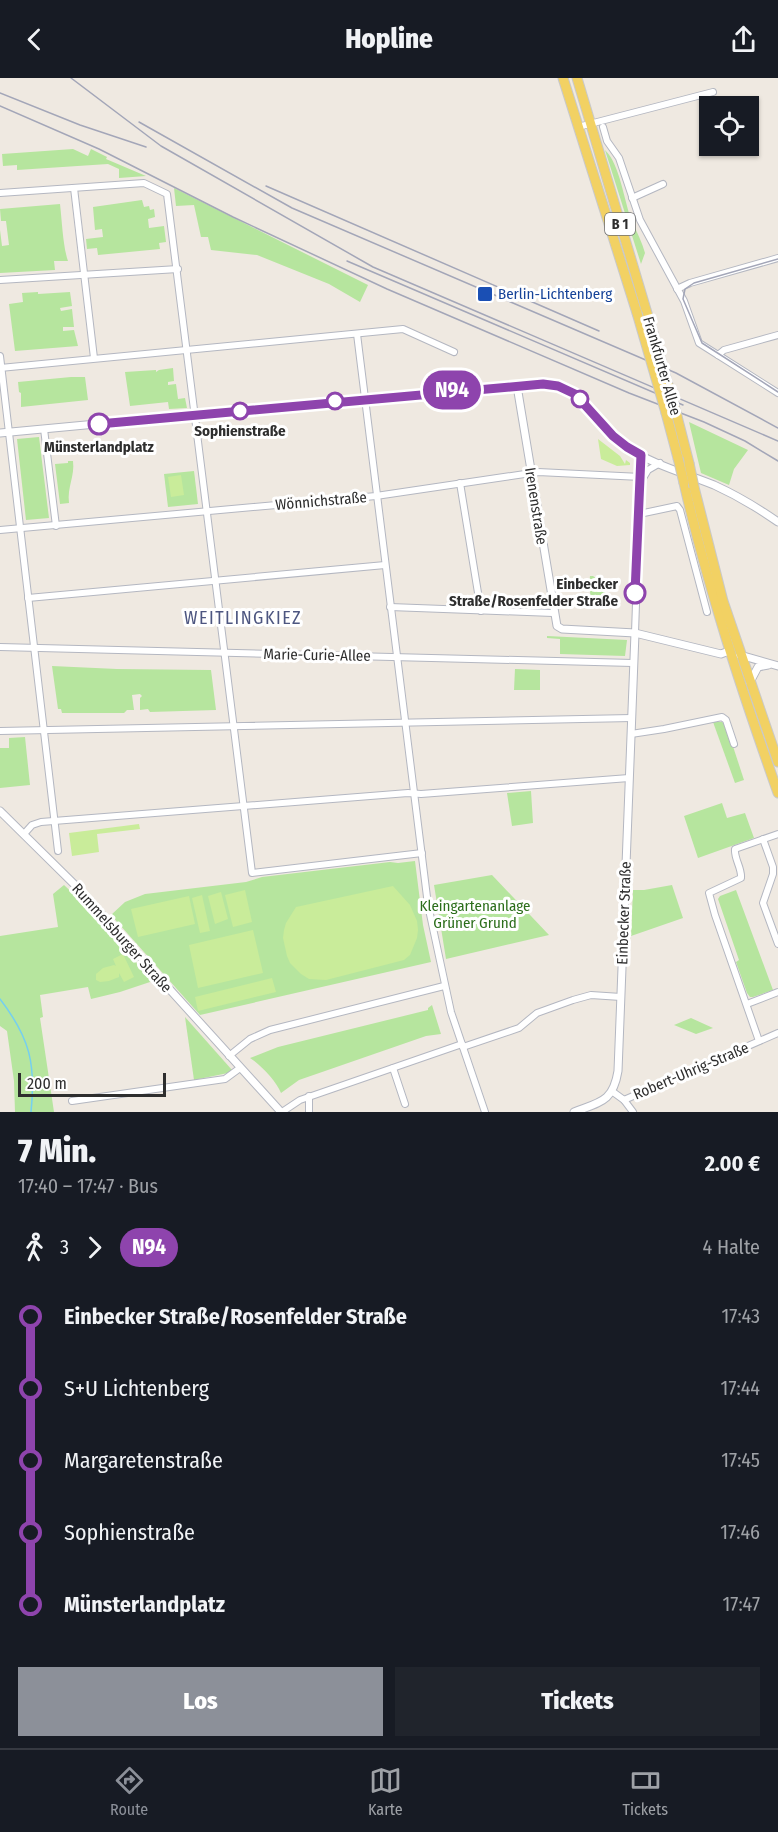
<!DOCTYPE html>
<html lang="de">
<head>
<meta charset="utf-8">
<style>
	:root { --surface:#171b24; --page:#20242c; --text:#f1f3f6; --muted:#9ea1a6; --line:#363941; --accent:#8c9099 }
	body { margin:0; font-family:"Fira Sans Condensed",sans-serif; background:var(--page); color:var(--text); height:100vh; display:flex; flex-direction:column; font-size:22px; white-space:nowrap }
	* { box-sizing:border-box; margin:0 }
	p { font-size:20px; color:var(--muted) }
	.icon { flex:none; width:33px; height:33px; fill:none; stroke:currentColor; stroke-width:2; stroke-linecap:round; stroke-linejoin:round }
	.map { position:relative; height:1034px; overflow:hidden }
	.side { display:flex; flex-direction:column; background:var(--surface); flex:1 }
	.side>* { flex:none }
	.badge { padding:0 12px; border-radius:20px; font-size:21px; line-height:39px }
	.fabs { position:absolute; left:699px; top:18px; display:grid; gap:12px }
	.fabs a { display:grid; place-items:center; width:60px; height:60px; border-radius:0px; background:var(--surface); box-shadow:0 2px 4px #0004; font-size:30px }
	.scale { position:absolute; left:18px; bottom:15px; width:148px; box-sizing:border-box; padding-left:6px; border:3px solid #2e2e2e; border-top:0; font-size:16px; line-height:21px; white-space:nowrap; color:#2e2e2e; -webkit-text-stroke:4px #fff; paint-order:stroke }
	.map>.badge { position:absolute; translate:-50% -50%; box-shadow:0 0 0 3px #fff }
	.legs { display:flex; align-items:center; gap:9px; height:66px; padding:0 18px; font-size:20px }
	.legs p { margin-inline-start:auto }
	.overview { display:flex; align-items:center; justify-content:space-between; height:102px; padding:0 18px }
	h1 { font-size:33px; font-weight:800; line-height:45px }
	.cta { display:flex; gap:12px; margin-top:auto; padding:12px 18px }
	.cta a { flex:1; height:69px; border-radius:0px; background:var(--accent); color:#fff; font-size:24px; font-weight:800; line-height:69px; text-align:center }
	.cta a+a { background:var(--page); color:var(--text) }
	ul { padding:0 18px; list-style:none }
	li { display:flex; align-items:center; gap:21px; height:72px; font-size:22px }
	li i { display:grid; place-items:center; width:9px; height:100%; margin:0 8px; background:currentColor }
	li i::after { content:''; width:15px; height:15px; margin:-8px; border:4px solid; border-radius:50%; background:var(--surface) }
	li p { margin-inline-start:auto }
	li:first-child i { background:linear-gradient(#0000 50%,currentColor 0) }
	li:last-child i { background:linear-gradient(currentColor 50%,#0000 0) }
	header { display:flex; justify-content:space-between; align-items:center; height:78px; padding:0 18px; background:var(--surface); font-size:27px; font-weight:800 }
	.tabs { display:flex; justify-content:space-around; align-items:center; height:84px; border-top:2px solid var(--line); background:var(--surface); font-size:16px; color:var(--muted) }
	.tabs a { display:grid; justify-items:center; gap:3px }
	.tabs .on { color:var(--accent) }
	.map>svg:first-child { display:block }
	.green { fill:#b6e59e }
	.pitch { fill:#c9ec9a }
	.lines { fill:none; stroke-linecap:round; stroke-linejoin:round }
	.stream { stroke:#75cff0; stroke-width:1.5 }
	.minor-casing { stroke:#b4b7c1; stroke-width:8 }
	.tertiary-casing { stroke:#b4b7c1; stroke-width:9 }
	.primary-casing { stroke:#c9c9c9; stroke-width:11 }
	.minor { stroke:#fff; stroke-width:6 }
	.tertiary { stroke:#fff; stroke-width:7 }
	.primary { stroke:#f2d163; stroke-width:9 }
	.tram { stroke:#a3a6b8; stroke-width:1.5 }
	.rail { stroke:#a3a6b8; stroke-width:1.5 }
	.primary-bridge-casing { stroke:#c9c9c9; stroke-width:11; stroke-linecap:butt }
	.primary-bridge { stroke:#f2d163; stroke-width:9 }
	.line-1-casing { stroke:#fff; stroke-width:14 }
	.line-1 { stroke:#8e44ad; stroke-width:9 }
	.transit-dot { fill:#1a4fb4; stroke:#fff; stroke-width:2 }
	.stop-1-dot { fill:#fff; stroke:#8e44ad; stroke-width:3 }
	.labels { text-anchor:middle; stroke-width:6; stroke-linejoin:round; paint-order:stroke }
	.shield { fill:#fff; stroke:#6d6d6d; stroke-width:1.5 }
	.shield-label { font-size:14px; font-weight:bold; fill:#2e2e2e }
	.transit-label { font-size:15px; fill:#164399; stroke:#fff; text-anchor:start }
	.street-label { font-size:15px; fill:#2e2e2e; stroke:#fff }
	.stop-label { font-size:15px; font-weight:bold; fill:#2e2e2e; stroke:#fff }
	.park-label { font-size:15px; fill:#2c6e1b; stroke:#fff }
	.quarter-label { font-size:18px; letter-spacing:1.5px; fill:#4d5680; stroke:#fff }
</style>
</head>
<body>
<header><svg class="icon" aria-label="back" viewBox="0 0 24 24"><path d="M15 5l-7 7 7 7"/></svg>Hopline<svg class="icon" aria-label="share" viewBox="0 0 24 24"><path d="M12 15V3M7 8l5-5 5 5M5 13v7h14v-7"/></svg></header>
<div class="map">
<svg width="778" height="1034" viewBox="0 0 778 1034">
	<rect width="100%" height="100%" fill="#efe9e1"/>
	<g class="green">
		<path d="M73 71 88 78 91 71 107 79 106 81 146 98 119 100V91L108 86 17 92V87L3 88 2 76Z"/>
		<path d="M605 72C620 86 624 123 632 144 637 154 642 164 645 175L641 186Z"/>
		<path d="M174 110 368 207 360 224 329 206 257 177 211 172 208 159H201L194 127 176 128Z"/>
		<path d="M142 122 144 129 149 128 150 132 154 131 155 139 148 141 149 150 164 148 166 164 159 165 160 171 98 177 97 170 87 171 86 161 103 159 102 151 95 152 93 129Z"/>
		<path d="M60 126C62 143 63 169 68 183H54L55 192 0 195V152L2 168 9 167 6 143H1L0 131Z"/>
		<path d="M38 214V216L70 214 72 228 60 230 61 233 72 231 74 249H63V253L74 252 78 268 15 273 9 226 23 224 22 215Z"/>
		<path d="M173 290 174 303 168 304V307L176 306 178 321 185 320 187 330 169 331 168 324 130 328 125 294 156 292V294L159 292Z"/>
		<path d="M71 299H85L88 322 21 329V315L19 314 18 304Z"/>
		<path d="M689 344 748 372 734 391 729 407 701 395Z"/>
		<path d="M39 359 49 440 26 442 17 361Z"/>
		<path d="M68 383H73C75 398 67 409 69 425L60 426 55 386 68 385Z"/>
		<path d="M194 393 198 426 168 429 164 396Z"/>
		<path d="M590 498H593L605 507 606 520H591L589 508Z"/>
		<path d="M547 558 627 562 625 578 560 576V561L547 560Z"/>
		<path d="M52 588 117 591 211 592 216 632 150 634 148 631 140 632V620L142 618 140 616 132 617 134 632H127L124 635H62L61 631H58Z"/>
		<path d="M515 591 540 592V612H514Z"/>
		<path d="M713 644H722L726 647 744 702 735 705Z"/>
		<path d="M25 659 30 707 0 710V670H9V660Z"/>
		<path d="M531 713 533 745 512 748 507 715Z"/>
		<path d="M722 725 727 740 745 735 754 760 698 780 684 738Z"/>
		<path d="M415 783 423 847 431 884 200 937 111 837 125 824 145 816 246 804 262 799 390 784 398 785Z"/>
		<path d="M492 797 549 857 446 881 434 807Z"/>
		<path d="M64 807 81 823 153 903 120 914 91 921 88 909 40 917 43 939 40 940 54 1034H15L14 1003 7 953 0 948V858L58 849 53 816Z"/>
		<path d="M672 807 683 840 631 858 633 812H644Z"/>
		<path d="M736 812 773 912 753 919H750L747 915 736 884 739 882 718 821 720 818Z"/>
		<path d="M432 927 441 956 426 958 299 1002 281 1015C277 1004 260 986 250 980L278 969 428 932V930Z"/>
		<path d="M185 939 232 992 228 995 194 1002Z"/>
		<path d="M691 940 713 950 696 956 674 947Z"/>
	</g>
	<g class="pitch">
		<path d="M598 361 620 378 625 386 626 382 630 385V387L617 388 601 381Z"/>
		<path d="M181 397 184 417 171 419 168 399Z"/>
		<path d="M139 746 140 751 97 756 99 774 72 778 69 755Z"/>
		<path d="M393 808 410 827 417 843 418 852 417 860 410 877 404 882 326 902 309 901 301 896 290 885 287 878 283 860 284 852 286 845 296 829Z"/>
		<path d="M245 812 252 844 233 849 225 817Z"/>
		<path d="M221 814 228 841 215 846 208 818Z"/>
		<path d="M202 817 210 853 200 855 192 820Z"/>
		<path d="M189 818 195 846 138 859 131 831Z"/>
		<path d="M253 852 263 895 198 910 189 867Z"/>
		<path d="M123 876 134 899 124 904 119 895V899L109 903 100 904 96 902V896L103 890 114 887 116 888 113 881Z"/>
		<path d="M272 900 276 914 198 933 195 919Z"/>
	</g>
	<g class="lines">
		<path class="stream" d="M0 921C30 960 36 986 31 1034"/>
		<defs>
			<g id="minor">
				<path d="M578 49 713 14"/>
				<path d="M603 49 607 63 619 80 640 142 684 223 699 265 778 315"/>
				<path d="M74 110 94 280"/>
				<path d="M0 115 144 105 167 116 252 795 422 775"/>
				<path d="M632 120 663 106"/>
				<path d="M0 202 178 191"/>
				<path d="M677 211 690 205 778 180"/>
				<path d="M357 256 428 827 451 934 485 1034"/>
				<path d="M718 277 724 272 778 257"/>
				<path d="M0 278 58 773"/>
				<path d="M0 290 403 251 454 274"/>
				<path d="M44 351 56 448"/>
				<path d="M642 402 648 392 660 385"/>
				<path d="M460 405 481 533"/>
				<path d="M639 436 677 428 680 432 707 534"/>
				<path d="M0 452 376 418 538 394 641 399"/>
				<path d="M28 520 385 487"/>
				<path d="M390 529 553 535"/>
				<path d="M635 555 641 377"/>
				<path d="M0 569 633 585"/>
				<path d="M0 653 632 640"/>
				<path d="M631 656 664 651 722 639 726 642 734 666"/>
				<path d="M24 756 32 747 41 744 408 715 421 716 629 700"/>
				<path d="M763 761 773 789V796L763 825 778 866"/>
				<path d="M747 926 778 914"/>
				<path d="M759 963 715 837 709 815 741 800C742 790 734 781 735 771L778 756"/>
				<path d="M463 969 519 950 537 935 573 922 591 917 621 919"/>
				<path d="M229 978 250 961 270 952 444 908"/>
				<path d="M393 990 405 1026"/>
				<path d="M613 1014 624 1022 778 955"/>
				<path d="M624 1022 633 1034"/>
				<path d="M72 1023 225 1001 240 990"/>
				<path d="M282 1034 300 1022 462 966"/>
				<path d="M309 1034V1018"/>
			</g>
			<g id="tertiary">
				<path d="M517 308 557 548 562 551 635 555 721 576 729 573"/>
				<path d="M0 355 459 312 552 306C586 314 598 349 625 368 651 386 684 395 714 407 736 417 758 430 778 444"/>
				<path d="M740 577 778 588"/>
				<path d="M750 604 758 589 768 587"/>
				<path d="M0 733 75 807 281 1034"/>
				<path d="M574 1034C600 1024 613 1024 618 993L635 555"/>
			</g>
			<g id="primary">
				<path d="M563 0 637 235"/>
				<path d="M577 0 653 255"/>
				<path d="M666 335 678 380"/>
				<path d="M677 338 689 385"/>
				<path d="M684 405C708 511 742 613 778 715"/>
				<path d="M694 409 723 523 778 684"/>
			</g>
		</defs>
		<use href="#minor" class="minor-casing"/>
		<use href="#tertiary" class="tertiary-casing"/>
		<use href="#primary" class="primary-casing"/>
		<use href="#minor" class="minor"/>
		<use href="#tertiary" class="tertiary"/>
		<use href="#primary" class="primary"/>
		<g class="tram">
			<path d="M0 28 99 71 233 139 387 211 629 315 704 344 745 363 778 383"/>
			<path d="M778 181 694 205 685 211 683 221 702 265 778 314"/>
			<path d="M347 183 683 327"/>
		</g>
		<g class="rail">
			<path d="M71 0 161 68 373 189 778 363"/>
			<path d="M0 15 80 47 146 69"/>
			<path d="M139 44 292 130 676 295 778 350"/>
			<path d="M266 108 599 253"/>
		</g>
		<defs>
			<g id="primary-bridge">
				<path d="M637 235 666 335"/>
				<path d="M653 255 677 338"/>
				<path d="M678 380 684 405"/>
				<path d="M689 385 694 409"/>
			</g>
		</defs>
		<use href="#primary-bridge" class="primary-bridge-casing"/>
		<use href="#primary-bridge" class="primary-bridge"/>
	</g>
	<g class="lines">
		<defs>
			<path id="line-1" d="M99 346 543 306 558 308 575 316 613 358 627 369 641 377 635 515"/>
		</defs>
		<use href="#line-1" class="line-1-casing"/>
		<use href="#line-1" class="line-1"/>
	</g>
	<rect class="transit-dot" x="477" y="208" width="16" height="16" rx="3"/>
	<g class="stop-1-dot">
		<circle cx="580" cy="321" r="8"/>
		<circle cx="335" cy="323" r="8"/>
		<circle cx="240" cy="333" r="8"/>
		<circle cx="99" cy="346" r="10"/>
		<circle cx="635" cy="515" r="10"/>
	</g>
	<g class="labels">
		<rect class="shield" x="605" y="135" width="30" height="22" rx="4.5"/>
		<g class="shield-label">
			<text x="620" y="151">B 1</text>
		</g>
		<g class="transit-label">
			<text x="498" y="221">Berlin-Lichtenberg</text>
		</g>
		<g class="street-label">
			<text transform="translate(662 288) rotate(74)" y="5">Frankfurter Allee</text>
			<text transform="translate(321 423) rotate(-5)" y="5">Wönnichstraße</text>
			<text transform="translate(536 428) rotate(81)" y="5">Irenenstraße</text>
			<text transform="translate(317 577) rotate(1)" y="5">Marie-Curie-Allee</text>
			<text transform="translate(624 835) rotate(-88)" y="5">Einbecker Straße</text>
			<text transform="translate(122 860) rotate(48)" y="5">Rummelsburger Straße</text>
			<text transform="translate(691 993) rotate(-23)" y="5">Robert-Uhrig-Straße</text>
		</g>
		<g class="stop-label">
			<text x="240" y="358">Sophienstraße</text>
			<text x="99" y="374">Münsterlandplatz</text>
			<text x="618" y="511" text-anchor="end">Einbecker<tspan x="618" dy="17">Straße/Rosenfelder Straße</tspan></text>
		</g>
		<g class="park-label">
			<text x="475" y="833">Kleingartenanlage<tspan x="475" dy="17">Grüner Grund</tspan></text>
		</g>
		<g class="quarter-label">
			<text x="243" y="546">WEITLINGKIEZ</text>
		</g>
	</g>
</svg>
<div class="fabs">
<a><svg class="icon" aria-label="locate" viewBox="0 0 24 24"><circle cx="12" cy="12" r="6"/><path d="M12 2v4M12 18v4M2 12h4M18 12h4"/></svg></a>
</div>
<div class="scale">200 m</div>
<b class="badge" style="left:452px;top:312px;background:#8e44ad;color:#fff">N94</b>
</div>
<section class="side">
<div class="overview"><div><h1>7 Min.</h1><p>17:40 – 17:47 · Bus</p></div><b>2.00 €</b></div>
<div class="legs"><svg class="icon" aria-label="walk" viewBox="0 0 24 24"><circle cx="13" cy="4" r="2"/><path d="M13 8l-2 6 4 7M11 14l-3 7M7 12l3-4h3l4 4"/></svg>3<svg class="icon" aria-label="forward" viewBox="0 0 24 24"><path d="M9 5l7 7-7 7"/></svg><b class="badge" style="background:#8e44ad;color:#fff">N94</b><p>4 Halte</p></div>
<ul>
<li><i style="color:#8e44ad"></i><b>Einbecker Straße/Rosenfelder Straße</b><p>17:43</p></li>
<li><i style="color:#8e44ad"></i><span>S+U Lichtenberg</span><p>17:44</p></li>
<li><i style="color:#8e44ad"></i><span>Margaretenstraße</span><p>17:45</p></li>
<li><i style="color:#8e44ad"></i><span>Sophienstraße</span><p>17:46</p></li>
<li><i style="color:#8e44ad"></i><b>Münsterlandplatz</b><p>17:47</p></li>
</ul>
<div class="cta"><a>Los</a><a>Tickets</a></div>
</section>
<nav class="tabs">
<a class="on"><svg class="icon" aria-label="directions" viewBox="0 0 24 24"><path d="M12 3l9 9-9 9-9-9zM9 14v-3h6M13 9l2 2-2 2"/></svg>Route</a>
<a><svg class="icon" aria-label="map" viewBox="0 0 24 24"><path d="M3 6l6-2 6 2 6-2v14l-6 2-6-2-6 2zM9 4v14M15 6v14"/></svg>Karte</a>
<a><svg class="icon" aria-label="tickets" viewBox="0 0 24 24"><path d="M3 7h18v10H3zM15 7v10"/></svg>Tickets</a>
</nav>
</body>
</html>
